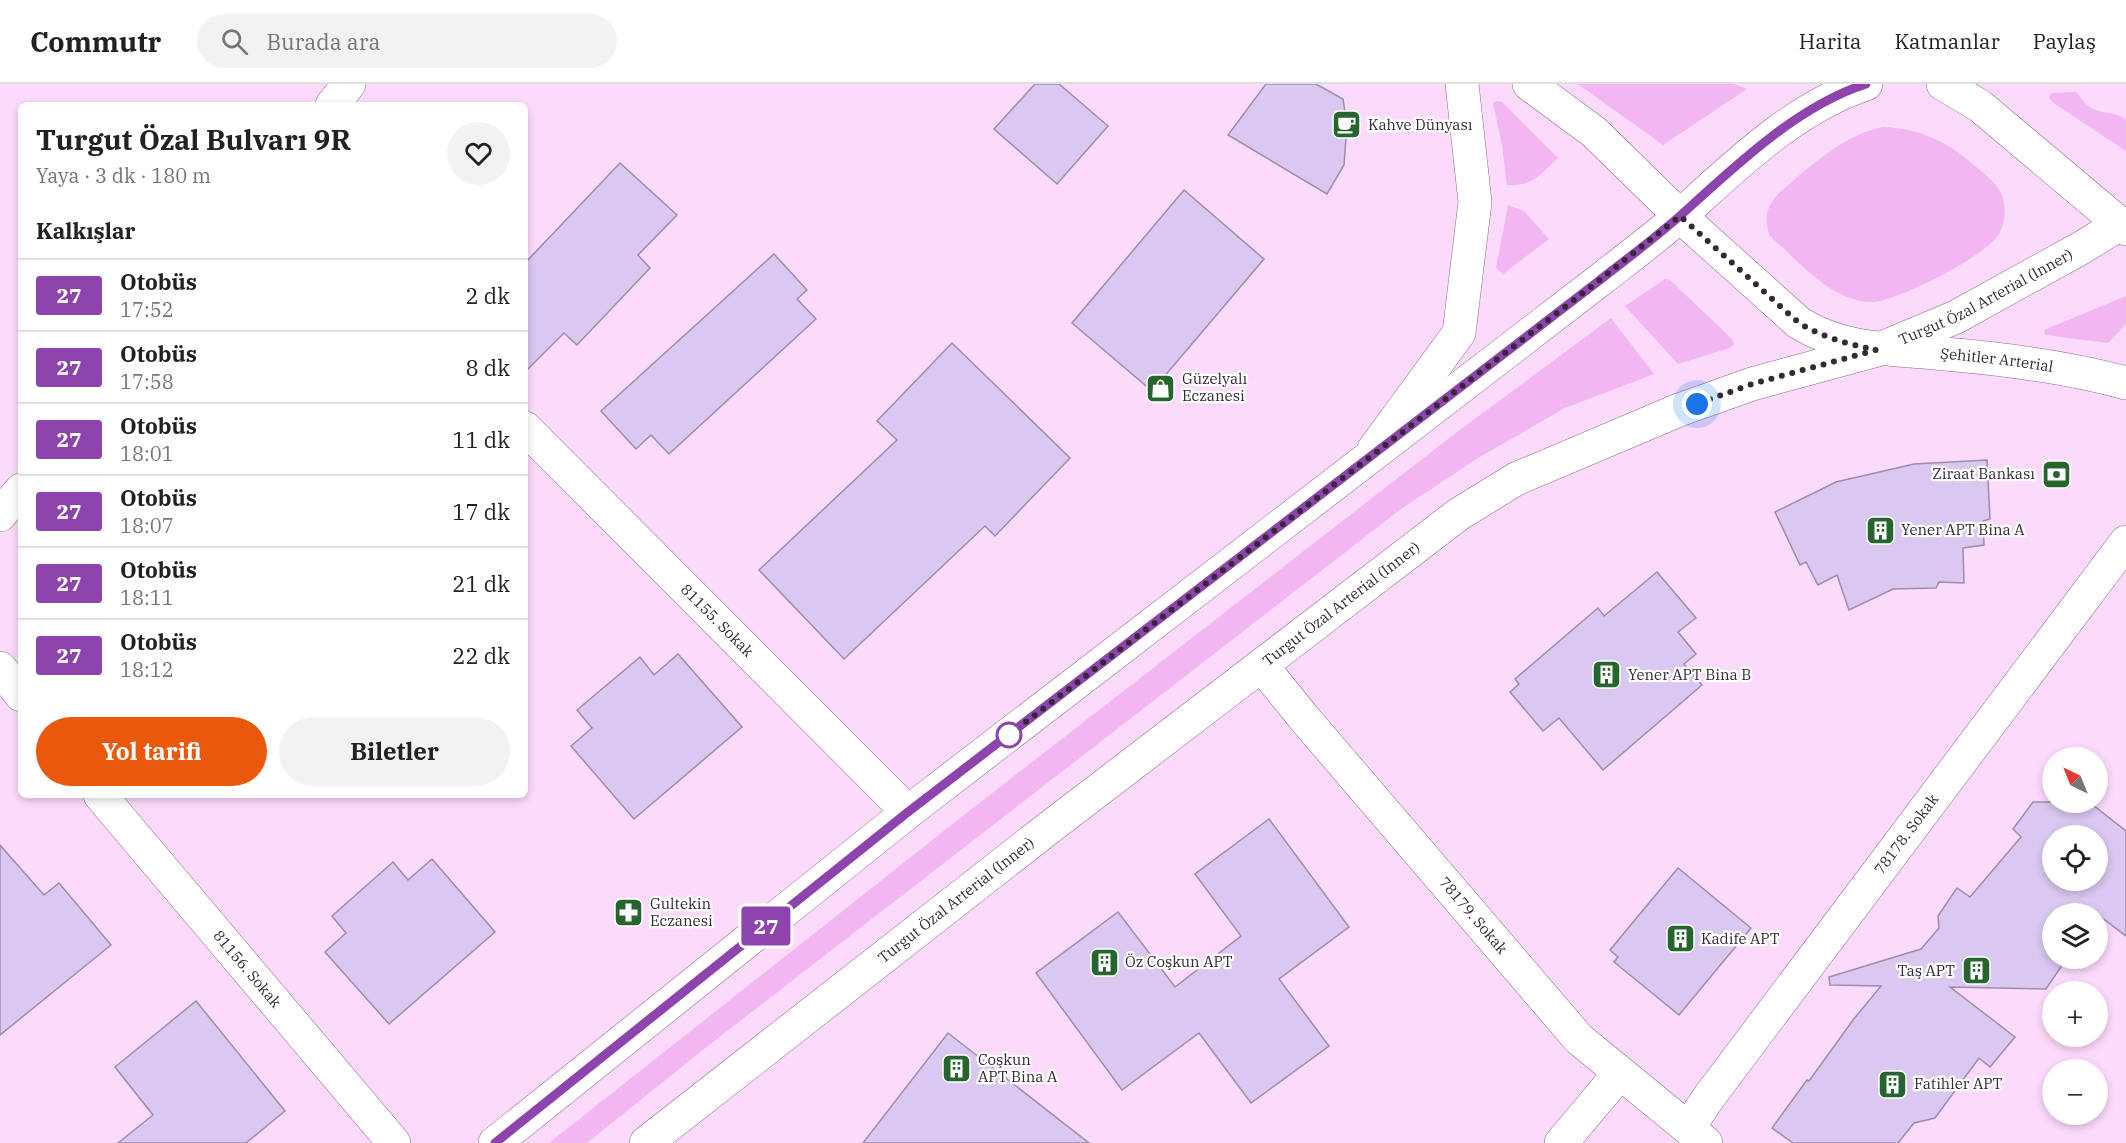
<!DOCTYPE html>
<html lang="tr">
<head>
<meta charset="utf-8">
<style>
	:root { --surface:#fff; --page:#f2f2f2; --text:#222; --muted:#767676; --line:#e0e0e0; --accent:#ea580c }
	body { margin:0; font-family:"IBM Plex Serif",serif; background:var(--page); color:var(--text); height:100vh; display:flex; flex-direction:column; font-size:22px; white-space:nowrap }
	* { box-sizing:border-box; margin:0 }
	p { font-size:20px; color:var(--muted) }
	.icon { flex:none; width:33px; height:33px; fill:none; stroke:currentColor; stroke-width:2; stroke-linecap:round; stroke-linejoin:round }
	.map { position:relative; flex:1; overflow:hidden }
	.drawer { position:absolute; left:18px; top:18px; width:510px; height:696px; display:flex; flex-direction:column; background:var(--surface); border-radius:9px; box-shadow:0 3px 9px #0003 }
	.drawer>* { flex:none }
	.badge { padding:0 12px; border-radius:4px; font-size:21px; line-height:39px }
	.needle { width:39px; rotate:317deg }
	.tools { position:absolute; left:2042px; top:663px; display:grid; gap:12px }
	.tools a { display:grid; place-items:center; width:66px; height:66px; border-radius:50%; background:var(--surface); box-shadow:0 3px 9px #0003; font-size:30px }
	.you { position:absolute; width:30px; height:30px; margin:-15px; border:4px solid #fff; border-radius:50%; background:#1a73e8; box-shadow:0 0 0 9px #1a73e833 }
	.map>.badge { position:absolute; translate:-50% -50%; box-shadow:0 0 0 3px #fff }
	h2 { padding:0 18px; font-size:22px; line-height:54px }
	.round { display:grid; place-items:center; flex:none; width:63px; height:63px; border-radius:32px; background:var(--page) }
	.overview { display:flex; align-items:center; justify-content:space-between; height:102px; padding:0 18px }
	h1 { font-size:28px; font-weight:800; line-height:45px }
	.cta { display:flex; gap:12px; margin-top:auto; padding:12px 18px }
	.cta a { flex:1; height:69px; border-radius:36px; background:var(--accent); color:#fff; font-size:24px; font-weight:800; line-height:69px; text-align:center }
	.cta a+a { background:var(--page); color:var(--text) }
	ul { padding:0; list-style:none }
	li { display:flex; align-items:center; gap:18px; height:72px; padding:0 18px; border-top:2px solid var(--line) }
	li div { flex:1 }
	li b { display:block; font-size:22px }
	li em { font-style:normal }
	li .badge { min-width:66px; font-weight:700; text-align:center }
	header { display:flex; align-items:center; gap:36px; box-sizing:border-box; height:84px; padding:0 30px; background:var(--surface); border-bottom:2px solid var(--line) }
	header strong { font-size:28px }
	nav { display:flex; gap:33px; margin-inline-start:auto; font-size:21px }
	.search { width:420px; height:54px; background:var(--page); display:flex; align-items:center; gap:15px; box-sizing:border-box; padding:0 21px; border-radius:33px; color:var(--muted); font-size:22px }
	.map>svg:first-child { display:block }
	.green { fill:#f2b7f3 }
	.building { fill:#dac8f0; stroke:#9d8cb2; stroke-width:1.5; fill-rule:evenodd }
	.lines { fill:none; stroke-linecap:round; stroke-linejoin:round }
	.street-casing { stroke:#886a89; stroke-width:34 }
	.secondary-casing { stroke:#886a89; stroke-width:34 }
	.primary-casing { stroke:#886a89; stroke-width:34 }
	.street { stroke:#fff; stroke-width:33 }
	.secondary { stroke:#fff; stroke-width:33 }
	.primary { stroke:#fff; stroke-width:33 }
	.line-casing { stroke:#fff; stroke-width:14 }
	.line { stroke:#8e44ad; stroke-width:9 }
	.walk { stroke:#362936; stroke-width:6; stroke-dasharray:0 10.8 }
	.stop-dot { fill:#fff; stroke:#8e44ad; stroke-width:3 }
	.labels { text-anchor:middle; stroke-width:4.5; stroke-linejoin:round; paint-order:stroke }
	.poi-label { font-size:15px; fill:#362936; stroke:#fff; text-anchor:start }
	.street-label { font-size:15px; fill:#362936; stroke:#fff }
</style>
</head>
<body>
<header>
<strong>Commutr</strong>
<div class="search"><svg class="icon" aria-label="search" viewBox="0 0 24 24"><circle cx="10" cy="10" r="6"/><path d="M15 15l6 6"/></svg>Burada ara</div>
<nav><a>Harita</a><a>Katmanlar</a><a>Paylaş</a></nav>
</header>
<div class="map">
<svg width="2126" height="1059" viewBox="0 0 2126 1059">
	<rect width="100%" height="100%" fill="#fcdafc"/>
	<g class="green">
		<path d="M1578 0H1734L1747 5 1663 61Z"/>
		<path d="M2076 8C2081 14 2086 21 2093 25 2105 30 2116 28 2126 36V67L2052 18 2049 13 2052 9Z"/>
		<path d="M1497 17 1502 18 1558 74C1540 90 1533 103 1507 101L1502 61 1493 19Z"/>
		<path d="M1883 43C1916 44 1945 56 1970 78 1983 89 2002 101 2004 119 2006 129 2004 141 1999 150 1983 174 1909 210 1880 217 1872 219 1861 218 1853 215 1821 205 1795 174 1770 152 1763 134 1767 121 1780 108 1812 81 1841 52 1883 43Z"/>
		<path d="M1508 121 1524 127 1549 155 1503 190 1496 184Z"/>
		<path d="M1665 195 1670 196 1732 255 1734 260 1730 264 1678 280 1625 222Z"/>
		<path d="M2126 212V240L2108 259 2045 251 2044 246Z"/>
		<path d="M1611 234 1654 290 1565 324 1478 374 1401 425 704 965 587 1059H549L969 727 1457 348Z"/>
	</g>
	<g class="building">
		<path d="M1035 0H1059L1108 42 1057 100 994 45Z"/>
		<path d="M1266 0H1316L1343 15 1347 41 1344 81 1327 110 1228 51Z"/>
		<path d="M620 79 677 131 638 171 650 184 577 261 564 249 525 288V179Z"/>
		<path d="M1184 106 1264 175 1152 307 1072 239Z"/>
		<path d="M774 170 807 206 797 215 816 235 669 370 651 351 636 365 601 327Z"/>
		<path d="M952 259 1070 374 995 452 985 442 844 575 759 486 897 356 877 337Z"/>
		<path d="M1987 376 1990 435 1983 437 1984 461 1963 464 1964 499 1939 498 1936 504 1893 505 1849 526 1837 491 1818 501 1806 478 1800 481 1775 428 1836 398 1914 380Z"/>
		<path d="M1657 488 1696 534 1678 548 1696 570 1684 580 1702 601 1603 686 1559 634 1543 647 1510 608 1519 600 1515 595 1598 524 1604 532Z"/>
		<path d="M678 570 742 643 634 735 571 662 592 644 577 626 640 573 654 591Z"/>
		<path d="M2033 718H2089L2126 747V852L2097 830H2052V874H2067L2046 905 1950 903 2015 953 1990 983 1979 974 1935 1034 1914 1039 1898 1059H1793L1772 1044 1807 996 1809 997 1853 936 1881 902 1830 901 1829 893 1921 865 1939 844 1938 832 1957 804 1970 813 2021 753 2013 745ZM2052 752H2097V796H2052Z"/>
		<path d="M1269 735 1349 843 1279 895 1329 962 1251 1019 1199 949 1122 1006 1036 889 1118 828 1175 903 1241 852 1195 790Z"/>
		<path d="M0 761 44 811 59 799 111 861 0 951Z"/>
		<path d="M432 775 495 848 389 940 325 868 346 849 332 832 393 778 408 796Z"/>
		<path d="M1678 784 1751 844 1679 931 1614 878 1618 873 1610 866Z"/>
		<path d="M196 917 285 1027 246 1059H118L153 1031 115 983Z"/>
		<path d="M948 949 1089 1059H863Z"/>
	</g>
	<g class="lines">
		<defs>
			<g id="street">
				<path d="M332 21 349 0"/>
				<path id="s1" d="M525 344 908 728"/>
				<path d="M0 431 21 406"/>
				<path id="s2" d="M1262 582 1304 634 1579 955 1706 1059"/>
				<path d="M0 584 21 611"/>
				<path id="s3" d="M100 711 394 1059"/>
				<path id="s4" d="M1688 1044 1709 1013 2126 458"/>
				<path d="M1561 1059 1620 989"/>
			</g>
			<g id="secondary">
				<path d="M1529 0 1594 48 1680 132"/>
				<path d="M1374 365 1459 249 1475 118 1462 0"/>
			</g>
			<g id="primary">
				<path d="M1943 0 1980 22 2126 145"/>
				<path id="s5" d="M1680 132 1799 239C1847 268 1892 264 1945 270 2005 275 2067 283 2126 299"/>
				<path d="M495 1059 908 728 1596 199C1624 177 1654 155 1681 131 1735 82 1795 23 1866 0"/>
				<path id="s6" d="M646 1059 1041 750 1459 430 1516 395 1679 326 1752 300 1877 266 1956 233 2081 164 2120 140"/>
			</g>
		</defs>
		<use href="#street" class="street-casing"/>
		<use href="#secondary" class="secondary-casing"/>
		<use href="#primary" class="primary-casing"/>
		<use href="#street" class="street"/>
		<use href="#secondary" class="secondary"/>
		<use href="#primary" class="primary"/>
	</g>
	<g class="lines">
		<defs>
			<path id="line" d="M495 1059 908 728 1596 199C1624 177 1654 155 1681 131 1734 83 1797 22 1866 0"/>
		</defs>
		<use href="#line" class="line-casing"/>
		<use href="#line" class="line"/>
		<path class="walk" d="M1009 651 1596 199 1680 132 1799 239C1824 254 1848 260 1876 266L1752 300 1697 320"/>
	</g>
	<defs>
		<symbol id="cafe-square" viewBox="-11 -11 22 22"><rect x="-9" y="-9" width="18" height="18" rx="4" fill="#27652e" stroke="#fff"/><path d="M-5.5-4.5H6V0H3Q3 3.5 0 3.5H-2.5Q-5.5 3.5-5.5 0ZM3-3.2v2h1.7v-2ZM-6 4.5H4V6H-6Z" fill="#fff"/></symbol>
		<symbol id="shop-square" viewBox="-11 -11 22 22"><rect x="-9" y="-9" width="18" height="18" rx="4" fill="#27652e" stroke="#fff"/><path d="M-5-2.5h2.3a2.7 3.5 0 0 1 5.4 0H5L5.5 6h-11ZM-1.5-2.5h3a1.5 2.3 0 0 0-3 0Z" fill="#fff"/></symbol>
		<symbol id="bank-square" viewBox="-11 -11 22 22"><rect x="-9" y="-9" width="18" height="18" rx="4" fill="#27652e" stroke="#fff"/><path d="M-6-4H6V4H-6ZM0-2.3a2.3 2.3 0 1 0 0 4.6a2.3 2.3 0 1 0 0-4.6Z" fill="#fff"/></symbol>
		<symbol id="building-square" viewBox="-11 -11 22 22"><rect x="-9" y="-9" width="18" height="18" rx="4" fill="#27652e" stroke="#fff"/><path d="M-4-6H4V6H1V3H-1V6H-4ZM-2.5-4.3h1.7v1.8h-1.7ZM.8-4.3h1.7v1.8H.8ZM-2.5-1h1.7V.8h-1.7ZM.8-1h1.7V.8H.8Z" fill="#fff"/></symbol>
		<symbol id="pharmacy-square" viewBox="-11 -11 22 22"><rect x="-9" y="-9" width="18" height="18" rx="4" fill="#27652e" stroke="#fff"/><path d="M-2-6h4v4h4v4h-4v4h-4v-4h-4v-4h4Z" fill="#fff"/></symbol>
	</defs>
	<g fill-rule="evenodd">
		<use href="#cafe-square" x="1330" y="24" width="33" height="33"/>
		<use href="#shop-square" x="1144" y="288" width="33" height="33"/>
		<use href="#bank-square" x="2040" y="374" width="33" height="33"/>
		<use href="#building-square" x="1864" y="430" width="33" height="33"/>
		<use href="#building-square" x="1590" y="574" width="33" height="33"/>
		<use href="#pharmacy-square" x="612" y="812" width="33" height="33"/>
		<use href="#building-square" x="1664" y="838" width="33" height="33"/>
		<use href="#building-square" x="1088" y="862" width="33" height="33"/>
		<use href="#building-square" x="1960" y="870" width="33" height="33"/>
		<use href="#building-square" x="940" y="968" width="33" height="33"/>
		<use href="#building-square" x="1876" y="984" width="33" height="33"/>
	</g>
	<circle class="stop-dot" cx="1009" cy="651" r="12"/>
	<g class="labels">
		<g class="poi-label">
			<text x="1368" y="46">Kahve Dünyası</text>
			<text x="1182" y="300">Güzelyalı<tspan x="1182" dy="17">Eczanesi</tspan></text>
			<text x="2035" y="395" text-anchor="end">Ziraat Bankası</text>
			<text x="1901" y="451">Yener APT Bina A</text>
			<text x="1628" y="596">Yener APT Bina B</text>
			<text x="650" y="825">Gultekin<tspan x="650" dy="17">Eczanesi</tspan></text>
			<text x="1701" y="860">Kadife APT</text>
			<text x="1125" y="883">Öz Coşkun APT</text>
			<text x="1955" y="892" text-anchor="end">Taş APT</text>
			<text x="978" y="981">Coşkun<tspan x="978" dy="17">APT Bina A</tspan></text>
			<text x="1914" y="1005">Fatihler APT</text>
		</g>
		<g class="street-label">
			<text dy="5" stroke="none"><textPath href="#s6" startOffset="1600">Turgut Özal Arterial (Inner)</textPath></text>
			<text dy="5" stroke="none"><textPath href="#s5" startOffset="363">Şehitler Arterial</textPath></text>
			<text dy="5" stroke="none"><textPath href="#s6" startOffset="880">Turgut Özal Arterial (Inner)</textPath></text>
			<text dy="5" stroke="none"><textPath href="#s1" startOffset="272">81155. Sokak</textPath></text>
			<text dy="5" stroke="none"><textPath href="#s4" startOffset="366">78178. Sokak</textPath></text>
			<text dy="5" stroke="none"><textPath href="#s6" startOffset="394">Turgut Özal Arterial (Inner)</textPath></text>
			<text dy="5" stroke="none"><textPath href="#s2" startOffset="327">78179. Sokak</textPath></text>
			<text dy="5" stroke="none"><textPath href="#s3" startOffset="228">81156. Sokak</textPath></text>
		</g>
	</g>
</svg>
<div class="tools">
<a><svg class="needle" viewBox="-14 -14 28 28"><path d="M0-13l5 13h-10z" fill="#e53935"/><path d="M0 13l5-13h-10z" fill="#767676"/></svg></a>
<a><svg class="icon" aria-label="locate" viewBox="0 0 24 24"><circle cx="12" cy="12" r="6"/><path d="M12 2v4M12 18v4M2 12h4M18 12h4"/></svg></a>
<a><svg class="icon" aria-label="layers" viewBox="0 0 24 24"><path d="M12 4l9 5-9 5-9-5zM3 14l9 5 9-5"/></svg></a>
<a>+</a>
<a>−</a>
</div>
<div class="you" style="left:1697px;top:320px"></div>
<b class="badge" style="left:766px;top:842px;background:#8e44ad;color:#fff">27</b>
<section class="drawer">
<div class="overview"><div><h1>Turgut Özal Bulvarı 9R</h1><p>Yaya · 3 dk · 180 m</p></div><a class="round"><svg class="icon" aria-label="heart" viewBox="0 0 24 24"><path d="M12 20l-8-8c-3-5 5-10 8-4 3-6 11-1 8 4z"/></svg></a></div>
<h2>Kalkışlar</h2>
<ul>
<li><span class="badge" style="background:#8e44ad;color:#fff">27</span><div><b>Otobüs</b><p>17:52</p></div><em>2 dk</em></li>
<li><span class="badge" style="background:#8e44ad;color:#fff">27</span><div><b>Otobüs</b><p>17:58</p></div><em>8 dk</em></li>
<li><span class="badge" style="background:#8e44ad;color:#fff">27</span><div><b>Otobüs</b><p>18:01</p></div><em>11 dk</em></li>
<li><span class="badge" style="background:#8e44ad;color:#fff">27</span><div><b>Otobüs</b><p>18:07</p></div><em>17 dk</em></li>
<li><span class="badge" style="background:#8e44ad;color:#fff">27</span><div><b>Otobüs</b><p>18:11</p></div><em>21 dk</em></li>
<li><span class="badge" style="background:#8e44ad;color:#fff">27</span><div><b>Otobüs</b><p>18:12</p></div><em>22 dk</em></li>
</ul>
<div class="cta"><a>Yol tarifi</a><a>Biletler</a></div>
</section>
</div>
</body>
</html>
